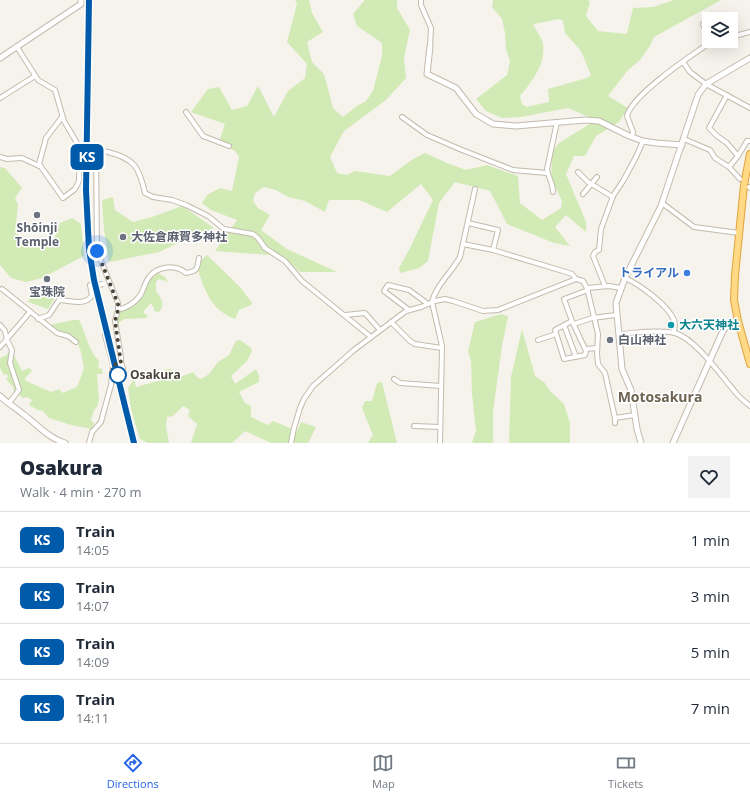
<!DOCTYPE html>
<html lang="en">
<head>
<meta charset="utf-8">
<style>
	:root { --surface:#fff; --page:#f2f2f3; --text:#1f2937; --muted:#747a83; --line:#e0e1e3; --accent:#2563eb }
	body { margin:0; font-family:"Open Sans","Noto Sans JP",sans-serif; background:var(--page); color:var(--text); height:100vh; display:flex; flex-direction:column; font-size:15px; white-space:nowrap }
	* { box-sizing:border-box; margin:0 }
	p { font-size:13px; color:var(--muted) }
	.icon { flex:none; width:22px; height:22px; fill:none; stroke:currentColor; stroke-width:2; stroke-linecap:round; stroke-linejoin:round }
	.map { position:relative; height:443px; overflow:hidden }
	.details { display:flex; flex-direction:column; background:var(--surface); flex:1 }
	.details>* { flex:none }
	.badge { padding:0 8px; border-radius:6px; font-size:14px; line-height:26px }
	.tools { position:absolute; left:702px; top:12px; display:grid; gap:8px }
	.tools a { display:grid; place-items:center; width:36px; height:36px; border-radius:0px; background:var(--surface); box-shadow:0 4px 16px #0002; font-size:20px }
	.you { position:absolute; width:20px; height:20px; margin:-10px; border:3px solid #fff; border-radius:50%; background:#1a73e8; box-shadow:0 0 0 6px #1a73e833 }
	.map>.badge { position:absolute; translate:-50% -50%; box-shadow:0 0 0 2px #fff }
	.round { display:grid; place-items:center; flex:none; width:42px; height:42px; border-radius:0px; background:var(--page) }
	.overview { display:flex; align-items:center; justify-content:space-between; height:68px; padding:0 20px }
	h1 { font-size:19px; font-weight:800; line-height:30px }
	ul { padding:0; list-style:none }
	li { display:flex; align-items:center; gap:12px; height:56px; padding:0 20px; border-top:1px solid var(--line) }
	li div { flex:1 }
	li b { display:block; font-size:15px }
	li em { font-style:normal }
	li .badge { min-width:44px; font-weight:700; text-align:center }
	.tab-bar { display:flex; justify-content:space-around; align-items:center; height:56px; border-top:1px solid var(--line); background:var(--surface); font-size:11px; color:var(--muted) }
	.tab-bar a { display:grid; justify-items:center; gap:2px }
	.tab-bar .active { color:var(--accent) }
	.map>svg:first-child { display:block }
	.green { fill:#d2eab5; fill-rule:evenodd }
	.lines { fill:none; stroke-linecap:round; stroke-linejoin:round }
	.minor-casing { stroke:#c2bbae; stroke-width:6 }
	.tertiary-casing { stroke:#c2bbae; stroke-width:7 }
	.trunk-casing { stroke:#e0a43c; stroke-width:8 }
	.minor { stroke:#fff; stroke-width:4 }
	.tertiary { stroke:#fff; stroke-width:5 }
	.trunk { stroke:#ffd985; stroke-width:6 }
	.rail-casing { stroke:#9a9a9a; stroke-width:2.5 }
	.rail { stroke:#fff; stroke-width:1; stroke-dasharray:3; stroke-linecap:butt }
	.minor-bridge-casing { stroke:#c2bbae; stroke-width:6; stroke-linecap:butt }
	.minor-bridge { stroke:#fff; stroke-width:4 }
	.line-casing { stroke:#fff; stroke-width:9 }
	.line { stroke:#005aaa; stroke-width:6 }
	.walk { stroke:#4b4439; stroke-width:4; stroke-dasharray:0 7.2 }
	.worship-dot { fill:#6b7280; stroke:#fff; stroke-width:1.5 }
	.shop-dot { fill:#3f7fe0; stroke:#fff; stroke-width:1.5 }
	.culture-dot { fill:#0f9aa8; stroke:#fff; stroke-width:1.5 }
	.stop-dot { fill:#fff; stroke:#005aaa; stroke-width:2 }
	.labels { text-anchor:middle; stroke-width:3; stroke-linejoin:round; paint-order:stroke }
	.worship-label { font-size:12px; font-weight:bold; fill:#5b616d; stroke:#fff }
	.shop-label { font-size:12px; font-weight:bold; fill:#366cbe; stroke:#fff; text-anchor:end }
	.culture-label { font-size:12px; font-weight:bold; fill:#0d838f; stroke:#fff; text-anchor:start }
	.stop-label { font-size:12px; font-weight:bold; fill:#4b4439; stroke:#fff; text-anchor:start }
	.quarter-label { font-size:14px; font-weight:bold; fill:#6e6250; stroke:#fff }
</style>
</head>
<body>
<div class="map">
<svg width="750" height="443" viewBox="0 0 750 443">
	<rect width="100%" height="100%" fill="#f6f3ec"/>
	<g class="green">
		<path d="M295 0H309L312 13 323 32 307 42 312 62 324 74 333 108 343 117 357 106 366 101 373 91 382 56V43L357 26 353 14 365 0H397V8L410 30 404 58 406 78 386 100 344 131 330 157 337 173 347 175 355 171 390 176 413 159 425 153 447 163 466 170 487 165 518 176 520 203 542 220 561 208 562 201 551 178 552 152 559 143 596 120 568 108 521 117 502 118 486 111 476 99 507 75 510 61 506 49 505 33 502 19 492 7 493 0H588L590 2 586 16 598 31 627 34 633 8 653 7 674 0H721L654 37 650 46 640 60 628 70 608 96 628 108 619 122 596 136 585 156H574L566 174 586 222V232L566 215 555 227 570 246 554 243 507 224 490 191 455 182 439 203 428 261 419 268 400 273 399 268 409 250 433 200 421 184 387 212 359 200H329L325 212 305 201 288 197 276 190 264 187 255 193 253 201 258 208 270 215 261 230 287 249 337 272H300L283 256 215 251 237 220 211 210 202 203 207 195 220 188 232 191 239 157 235 151 219 142 225 124 191 112 208 89 219 87 232 110 247 106 258 86 274 117 288 91 305 78 307 64 287 42 297 4ZM559 19 563 21 565 33 581 51 591 75 587 78 548 89 549 102 526 107 522 104 520 96C532 82 546 64 543 43 541 37 536 30 533 24Z"/>
		<path d="M0 167 5 168 22 188 15 198 18 205 15 233 37 246 54 239 60 223 72 218 81 224 84 256 42 278 26 282 11 278 0 265Z"/>
		<path d="M113 197 115 210 133 222 152 217 182 206 214 228 178 243 159 252 109 262 104 230 102 200Z"/>
		<path d="M207 255 239 286 253 304 239 310 235 319C209 309 205 289 196 265Z"/>
		<path d="M158 273 165 277 168 282 159 279 156 282V292C162 297 165 306 159 312L154 311V308L151 303 143 312 148 316 146 318 124 319 116 325 119 311C126 308 135 304 141 298 148 290 146 276 158 273Z"/>
		<path d="M39 289 57 294 48 309 28 302 31 294 37 296Z"/>
		<path d="M501 314 508 316 502 346 493 412V443H472L476 431 472 394 471 361 468 351 475 322Z"/>
		<path d="M73 320H79C86 333 88 350 99 361L98 368 102 369 103 374H97L99 400 97 407 94 410 91 420 94 423 92 429 71 425 49 418 43 411 38 410 29 405 32 400 27 397 23 398 13 390 14 388 6 379 8 377 7 374 4 375 0 368V358L7 355 8 352 11 350 22 371 29 368 32 371 25 378 26 381 51 392 60 389 62 393 75 388 78 385 84 368 81 352 78 344 74 339 57 332 50 325Z"/>
		<path d="M522 329 535 376 545 383 550 391 564 404 570 423V443H509L511 377Z"/>
		<path d="M240 340 251 348 252 351 247 361 231 376 235 384 256 369 259 376V382L239 392 245 403 251 406V417L268 425 273 421 297 431 301 422 316 427 308 443H271L245 431 232 443H191L197 424 188 416 190 410 183 406 173 416 167 417 166 426 169 443H148L140 439 131 410 128 388 134 379 136 387 161 380V372C169 366 174 370 180 377L193 372 198 378 201 379 209 374 218 362 229 355 236 341Z"/>
		<path d="M382 382 397 443H368L373 435 362 408 365 401H372L377 383Z"/>
	</g>
	<g class="lines">
		<defs>
			<g id="minor">
				<path d="M421 0V5L431 28 430 46"/>
				<path d="M703 24 709 39"/>
				<path d="M731 37 750 32"/>
				<path d="M17 47 38 80 55 90 64 121 80 148C90 148 98 150 108 152 135 159 139 167 145 193L153 197 172 200 186 205 208 216 224 229 253 234 258 238 265 248 285 261 302 281 371 337"/>
				<path d="M683 62 690 72 706 84 750 108"/>
				<path d="M727 95 709 128 717 136 727 143 738 156"/>
				<path d="M0 98 35 76"/>
				<path d="M186 112 203 136 229 146"/>
				<path d="M62 117 46 138 39 164 63 198 75 189 79 181 80 148"/>
				<path d="M402 117 427 135 462 150 513 170 547 173"/>
				<path d="M632 137 633 132 627 116C632 95 689 57 708 44L714 41"/>
				<path d="M684 139 710 150 715 158 729 167 740 179"/>
				<path d="M96 149 97 251 118 303V310L115 321 121 357V363L123 368"/>
				<path d="M0 157 7 159 22 158 39 166"/>
				<path d="M729 167 738 156 747 141H750"/>
				<path d="M578 172 588 182 613 197"/>
				<path d="M749 187 750 188"/>
				<path d="M553 192C553 182 548 178 547 169L557 122"/>
				<path d="M583 194 597 177"/>
				<path d="M662 203 694 227 739 233"/>
				<path d="M468 223 498 230 493 250"/>
				<path d="M463 244 493 250 566 272 572 274 576 279"/>
				<path d="M625 278C639 284 668 305 674 320 676 324 674 329 674 333"/>
				<path d="M605 286 593 256 595 252 599 250 601 229 613 196 623 181 636 157 643 141"/>
				<path d="M587 288 609 286 621 288"/>
				<path d="M2 289 57 333 68 336 76 342"/>
				<path d="M119 309C123 309 126 307 130 305 145 295 141 289 149 277 158 266 175 264 186 273 198 271 197 269 199 258"/>
				<path d="M409 310 384 291 388 285 409 290 428 304"/>
				<path d="M345 315 365 313 380 330"/>
				<path d="M38 319 49 315 59 300C69 300 86 307 92 295L90 285"/>
				<path d="M572 321 555 330 564 359 585 355 586 351 572 321 564 299 588 290"/>
				<path d="M391 322 410 341 415 344 442 348"/>
				<path d="M574 324 592 318 616 315"/>
				<path d="M0 325 5 331 7 340 12 350 10 363 19 390 9 403"/>
				<path d="M564 325 576 357"/>
				<path d="M619 334C636 333 659 329 675 333 696 339 722 377 736 393 740 398 745 402 750 406"/>
				<path d="M105 335 113 365"/>
				<path d="M538 340 556 334"/>
				<path d="M0 347 30 312"/>
				<path d="M586 349 597 348"/>
				<path d="M394 379 400 383 441 386"/>
				<path d="M615 418 635 415"/>
				<path d="M414 426 440 427"/>
				<path d="M89 443 92 432 101 422 102 418 111 385 113 365 121 363"/>
				<path d="M291 443 294 428 300 408 304 399 313 386 354 350 406 311 421 307 435 301 445 299 453 301 483 311 498 310 576 279 583 281 587 288 598 334 597 354 598 364 605 373 615 418V423"/>
				<path d="M440 443 442 346 432 302C436 285 452 272 460 257L475 189"/>
			</g>
			<g id="tertiary">
				<path d="M430 46 427 74 456 88 476 114 493 124 516 126 585 120 599 121 629 136 643 141 656 143 682 145"/>
				<path d="M0 58 81 4V0"/>
				<path d="M0 396C7 403 16 408 23 414 37 424 48 438 65 443"/>
				<path d="M641 443 637 429 631 390 622 369 616 303 625 278 661 206 698 95 706 84 750 58"/>
				<path d="M673 443 722 333 725 328 738 321"/>
			</g>
			<path id="trunk" d="M750 154 744 185 735 275 734 300 738 321 750 364"/>
		</defs>
		<use href="#minor" class="minor-casing"/>
		<use href="#tertiary" class="tertiary-casing"/>
		<use href="#trunk" class="trunk-casing"/>
		<use href="#minor" class="minor"/>
		<use href="#tertiary" class="tertiary"/>
		<use href="#trunk" class="trunk"/>
		<defs>
			<path id="rail" d="M89 0 86 190 89 249 94 280 134 443"/>
		</defs>
		<use href="#rail" class="rail-casing"/>
		<use href="#rail" class="rail"/>
		<defs>
			<path id="minor-bridge" d="M92 287 103 284"/>
		</defs>
		<use href="#minor-bridge" class="minor-bridge-casing"/>
		<use href="#minor-bridge" class="minor-bridge"/>
	</g>
	<g class="lines">
		<defs>
			<path id="line" d="M89 0 86 190 89 249 94 280 134 443"/>
		</defs>
		<use href="#line" class="line-casing"/>
		<use href="#line" class="line"/>
		<path class="walk" d="M97 251 118 304V310L115 321 121 363 113 365 112 376 118 375"/>
	</g>
	<g class="worship-dot">
		<circle cx="37" cy="215" r="4"/>
		<circle cx="123" cy="237" r="4"/>
		<circle cx="47" cy="279" r="4"/>
		<circle cx="610" cy="340" r="4"/>
	</g>
	<circle class="shop-dot" cx="687" cy="273" r="4"/>
	<circle class="culture-dot" cx="671" cy="325" r="4"/>
	<circle class="stop-dot" cx="118" cy="375" r="8"/>
	<g class="labels">
		<g class="worship-label">
			<text x="37" y="232">Shōinji<tspan x="37" dy="14">Temple</tspan></text>
			<text x="131" y="241" text-anchor="start">大佐倉麻賀多神社</text>
			<text x="47" y="296">宝珠院</text>
			<text x="618" y="344" text-anchor="start">白山神社</text>
		</g>
		<g class="shop-label">
			<text x="679" y="277">トライアル</text>
		</g>
		<g class="culture-label">
			<text x="679" y="329">大六天神社</text>
		</g>
		<g class="stop-label">
			<text x="130" y="379">Osakura</text>
		</g>
		<g class="quarter-label">
			<text x="660" y="402">Motosakura</text>
		</g>
	</g>
</svg>
<div class="tools">
<a><svg class="icon" aria-label="layers" viewBox="0 0 24 24"><path d="M12 4l9 5-9 5-9-5zM3 14l9 5 9-5"/></svg></a>
</div>
<div class="you" style="left:97px;top:251px"></div>
<b class="badge" style="left:87px;top:157px;background:#005aaa;color:#fff">KS</b>
</div>
<section class="details">
<div class="overview"><div><h1>Osakura</h1><p>Walk · 4 min · 270 m</p></div><a class="round"><svg class="icon" aria-label="heart" viewBox="0 0 24 24"><path d="M12 20l-8-8c-3-5 5-10 8-4 3-6 11-1 8 4z"/></svg></a></div>
<ul>
<li><span class="badge" style="background:#005aaa;color:#fff">KS</span><div><b>Train</b><p>14:05</p></div><em>1 min</em></li>
<li><span class="badge" style="background:#005aaa;color:#fff">KS</span><div><b>Train</b><p>14:07</p></div><em>3 min</em></li>
<li><span class="badge" style="background:#005aaa;color:#fff">KS</span><div><b>Train</b><p>14:09</p></div><em>5 min</em></li>
<li><span class="badge" style="background:#005aaa;color:#fff">KS</span><div><b>Train</b><p>14:11</p></div><em>7 min</em></li>
</ul>
</section>
<nav class="tab-bar">
<a class="active"><svg class="icon" aria-label="directions" viewBox="0 0 24 24"><path d="M12 3l9 9-9 9-9-9zM9 14v-3h6M13 9l2 2-2 2"/></svg>Directions</a>
<a><svg class="icon" aria-label="map" viewBox="0 0 24 24"><path d="M3 6l6-2 6 2 6-2v14l-6 2-6-2-6 2zM9 4v14M15 6v14"/></svg>Map</a>
<a><svg class="icon" aria-label="tickets" viewBox="0 0 24 24"><path d="M3 7h18v10H3zM15 7v10"/></svg>Tickets</a>
</nav>
</body>
</html>
